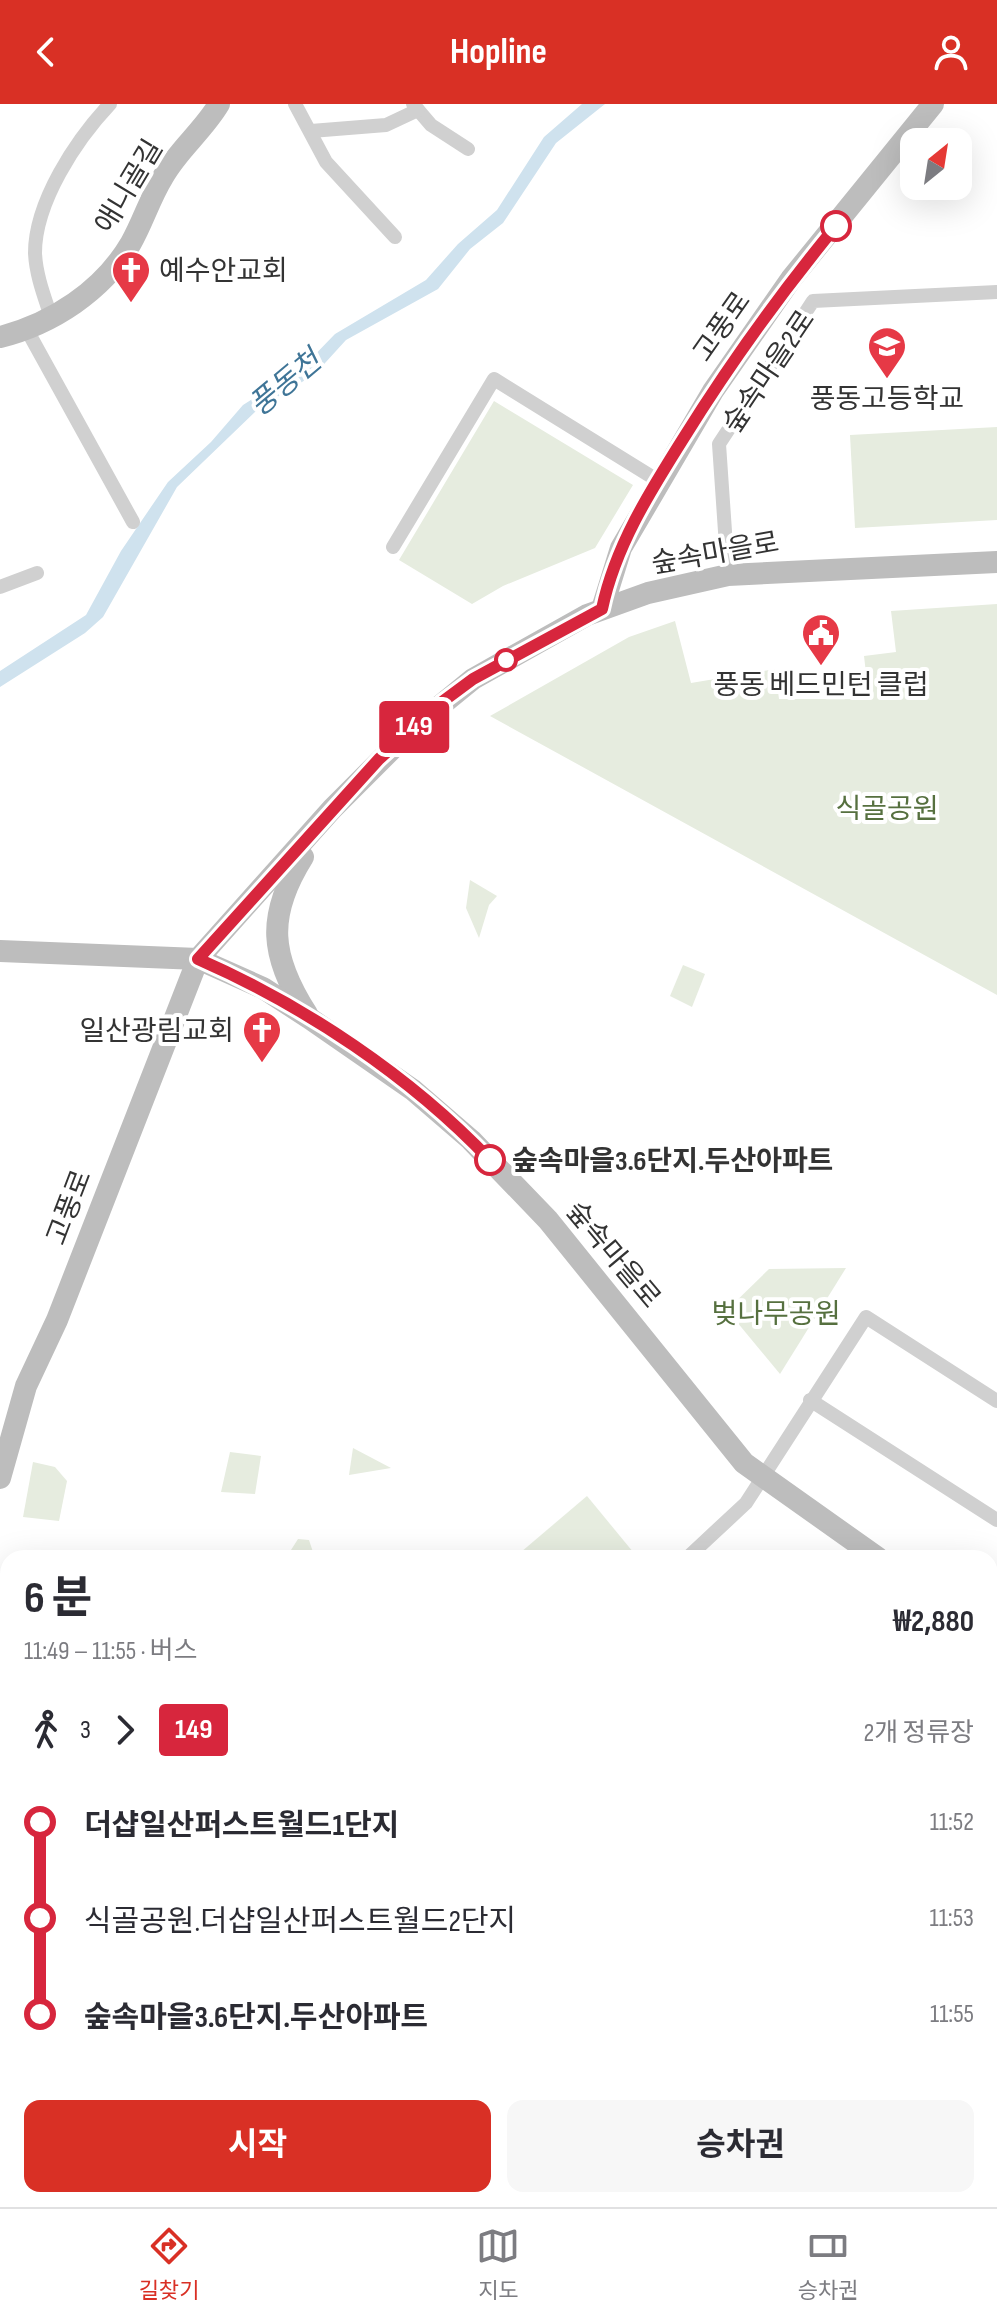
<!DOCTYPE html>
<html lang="ko">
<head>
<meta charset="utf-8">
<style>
	:root { --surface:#fff; --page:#f7f7f7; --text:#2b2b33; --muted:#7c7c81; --line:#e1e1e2; --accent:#d93025 }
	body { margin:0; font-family:"Sofia Sans Condensed","Noto Sans KR",sans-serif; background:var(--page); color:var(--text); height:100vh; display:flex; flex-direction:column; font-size:30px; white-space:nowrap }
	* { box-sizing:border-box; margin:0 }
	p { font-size:26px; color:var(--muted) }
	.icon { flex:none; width:44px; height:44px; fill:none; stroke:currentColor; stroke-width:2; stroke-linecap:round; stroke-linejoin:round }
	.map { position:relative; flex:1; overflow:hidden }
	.drawer { position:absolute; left:0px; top:1446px; width:998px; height:658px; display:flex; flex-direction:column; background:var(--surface); border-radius:24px 24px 0 0; box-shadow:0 8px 32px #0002 }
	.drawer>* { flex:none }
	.badge { padding:0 16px; border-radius:6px; font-size:28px; line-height:52px }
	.needle { width:52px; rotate:30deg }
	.fabs { position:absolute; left:900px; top:24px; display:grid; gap:16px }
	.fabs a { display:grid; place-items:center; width:72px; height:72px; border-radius:16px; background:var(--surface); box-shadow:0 8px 32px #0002; font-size:40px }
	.map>.badge { position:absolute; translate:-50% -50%; box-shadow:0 0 0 4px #fff }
	.legs { display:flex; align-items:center; gap:12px; height:88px; padding:0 24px; font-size:26px }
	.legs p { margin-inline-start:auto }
	.summary { display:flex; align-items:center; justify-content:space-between; height:136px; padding:0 24px }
	h1 { font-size:44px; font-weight:700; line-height:60px }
	.action { display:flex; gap:16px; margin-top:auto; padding:16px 24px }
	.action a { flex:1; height:92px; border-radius:16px; background:var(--accent); color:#fff; font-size:32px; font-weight:700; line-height:92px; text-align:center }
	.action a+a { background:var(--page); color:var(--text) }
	ul { padding:0 24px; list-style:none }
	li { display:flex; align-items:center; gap:28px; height:96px; font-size:30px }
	li i { display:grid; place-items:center; width:12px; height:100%; margin:0 10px; background:currentColor }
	li i::after { content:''; width:20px; height:20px; margin:-10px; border:6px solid; border-radius:50%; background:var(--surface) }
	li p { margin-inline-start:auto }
	li:first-child i { background:linear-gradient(#0000 50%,currentColor 0) }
	li:last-child i { background:linear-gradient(currentColor 50%,#0000 0) }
	header { display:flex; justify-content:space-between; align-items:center; height:104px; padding:0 24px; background:var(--accent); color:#fff; font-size:36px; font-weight:700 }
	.dock { display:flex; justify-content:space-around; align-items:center; height:112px; border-top:2px solid var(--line); background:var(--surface); font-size:22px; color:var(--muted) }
	.dock a { display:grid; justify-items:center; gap:4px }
	.dock .active { color:var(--accent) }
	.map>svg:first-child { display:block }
	.green { fill:#e6ecdf }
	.water { fill:#cfe2ee }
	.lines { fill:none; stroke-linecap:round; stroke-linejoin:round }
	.street { stroke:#d0d0d0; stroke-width:14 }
	.secondary { stroke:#bdbdbd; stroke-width:22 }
	.line-1-casing { stroke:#fff; stroke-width:18 }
	.line-1 { stroke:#d7263d; stroke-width:12 }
	.stop-1-dot { fill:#fff; stroke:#d7263d; stroke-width:4 }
	.labels { text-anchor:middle; stroke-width:8; stroke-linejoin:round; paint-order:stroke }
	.street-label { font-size:28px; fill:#333; stroke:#fff }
	.poi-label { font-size:28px; fill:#333; stroke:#fff }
	.park-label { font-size:28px; fill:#56703f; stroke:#fff }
	.stop-label { font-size:28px; font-weight:bold; fill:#333; stroke:#fff; text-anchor:start }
	.water-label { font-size:30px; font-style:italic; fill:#3f7597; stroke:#fff }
</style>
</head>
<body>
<header><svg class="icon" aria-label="back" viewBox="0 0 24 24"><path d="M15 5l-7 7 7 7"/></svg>Hopline<svg class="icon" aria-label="person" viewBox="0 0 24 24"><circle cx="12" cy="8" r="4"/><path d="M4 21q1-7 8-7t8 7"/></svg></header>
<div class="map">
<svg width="997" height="2103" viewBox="0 0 997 2103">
	<rect width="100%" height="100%" fill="#fff"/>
	<g class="green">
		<path d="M494 297 633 381 595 444 503 482 472 500 399 456Z"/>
		<path d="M997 323V416L855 424 850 331Z"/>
		<path d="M997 500V891L490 612 629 533 675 517 691 579 775 565 779 595H869L864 552 896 548 891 507Z"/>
		<path d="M470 776 497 792 489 801 479 834 466 804Z"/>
		<path d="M683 861 705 870 692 903 670 892Z"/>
		<path d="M846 1164 780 1270 727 1206 769 1165Z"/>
		<path d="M353 1344 391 1364 349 1371Z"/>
		<path d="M230 1348 261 1352 255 1390 221 1388Z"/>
		<path d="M33 1358 55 1363 67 1377 59 1417 23 1413Z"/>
		<path d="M587 1392 638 1454H514Z"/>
		<path d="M298 1435 309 1436 313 1448 325 1446 322 1454 269 1453 278 1446H291Z"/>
		<path d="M2 1544 8 1545V1601L0 1600Z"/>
		<path d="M0 1950 8 1955V2039L0 2036Z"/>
	</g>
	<path class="water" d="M582 0H605L556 39 503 119 470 145 438 185 346 236 315 270 258 305 177 383 103 513 85 529 0 583V567L86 511 121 447 168 378 211 338 243 301 303 263 335 230 426 176 458 140 497 106 544 33Z"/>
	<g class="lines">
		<g class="street">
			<path d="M295 0 326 58 395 133"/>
			<path d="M413 0 431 21 468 45"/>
			<path d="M311 27 386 21 418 6"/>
			<path d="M52 216C45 194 36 172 35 149 35 98 76 36 110 0"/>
			<path d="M27 226 133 418"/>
			<path d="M393 443 494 275 657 376"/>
			<path d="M728 471 719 340 813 197 997 188"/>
			<path d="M0 483 37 469"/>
			<path d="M810 1296 997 1416"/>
			<path d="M687 1454 746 1399 866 1213 997 1297"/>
			<path d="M0 1523 8 1524"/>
			<path d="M990 1891 997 1881"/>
			<path d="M990 1978 997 1975"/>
		</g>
		<g class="secondary">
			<path d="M0 233C52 220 103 187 131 139 143 118 150 94 163 73 178 46 203 27 219 0"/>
			<path d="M602 505 621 444 713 287 791 175 933 0"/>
			<path d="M303 753C266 812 270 852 307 910"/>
			<path d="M0 847 198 855 263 884 309 914 413 986 471 1036 548 1116 744 1359 878 1454"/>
			<path d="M0 1374 26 1282 57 1216 198 855 332 705 413 624 473 575 587 511 648 489 728 471 997 458"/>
			<path d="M990 1528 997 1533"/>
			<path d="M990 1784 997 1774"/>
			<path d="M0 2074 8 2069"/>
			<path d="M520 2096 530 2103"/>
			<path d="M668 2103 687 2096"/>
		</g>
	</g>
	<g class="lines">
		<defs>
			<path id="line-1" d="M490 1056C410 972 305 902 198 855L379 655 442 598 473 575 602 505C615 443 649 389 683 335 729 261 780 190 836 122"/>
		</defs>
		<use href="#line-1" class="line-1-casing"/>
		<use href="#line-1" class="line-1"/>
	</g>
	<defs>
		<symbol id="church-pin" viewBox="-11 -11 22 30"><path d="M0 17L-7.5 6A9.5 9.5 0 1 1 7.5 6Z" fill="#e63946" stroke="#fff"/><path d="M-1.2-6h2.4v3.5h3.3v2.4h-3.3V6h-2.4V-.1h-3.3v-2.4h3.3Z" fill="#fff"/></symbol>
		<symbol id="school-pin" viewBox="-11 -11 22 30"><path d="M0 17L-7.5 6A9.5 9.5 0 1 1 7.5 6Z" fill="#e63946" stroke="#fff"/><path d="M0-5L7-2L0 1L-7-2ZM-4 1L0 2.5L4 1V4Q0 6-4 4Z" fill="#fff"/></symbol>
		<symbol id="civic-pin" viewBox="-11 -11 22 30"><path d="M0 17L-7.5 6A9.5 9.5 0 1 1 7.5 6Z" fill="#e63946" stroke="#fff"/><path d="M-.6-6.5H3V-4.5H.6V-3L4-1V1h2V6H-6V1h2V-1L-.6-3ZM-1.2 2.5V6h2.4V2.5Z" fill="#fff"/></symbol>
	</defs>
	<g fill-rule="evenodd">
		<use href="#church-pin" x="109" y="144" width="44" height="60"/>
		<use href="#school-pin" x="865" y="220" width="44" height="60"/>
		<use href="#civic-pin" x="799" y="507" width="44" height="60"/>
		<use href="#church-pin" x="240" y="904" width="44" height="60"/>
	</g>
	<g class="stop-1-dot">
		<circle cx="836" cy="122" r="14"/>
		<circle cx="506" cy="556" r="10"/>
		<circle cx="490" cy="1056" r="14"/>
	</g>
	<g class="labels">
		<g class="street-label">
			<text transform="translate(128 82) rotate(-59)" y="10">애니골길</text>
			<text transform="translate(721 222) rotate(-55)" y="10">고풍로</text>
			<text transform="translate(768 267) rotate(-56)" y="10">숲속마을2로</text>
			<text transform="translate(715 448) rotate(-10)" y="10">숲속마을로</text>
			<text transform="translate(68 1103) rotate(-69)" y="10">고풍로</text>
			<text transform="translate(614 1150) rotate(50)" y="10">숲속마을로</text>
		</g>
		<g class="poi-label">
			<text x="159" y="176" text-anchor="start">예수안교회</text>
			<text x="887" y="304">풍동고등학교</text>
			<text x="821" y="590">풍동 베드민턴 클럽</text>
			<text x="234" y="936" text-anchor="end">일산광림교회</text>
		</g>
		<g class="park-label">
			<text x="887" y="714">식골공원</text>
			<text x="776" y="1219">벚나무공원</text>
		</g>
		<g class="stop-label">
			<text x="512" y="1066">숲속마을3.6단지.두산아파트</text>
		</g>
		<g class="water-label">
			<text transform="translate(285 279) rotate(-40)" y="10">풍동천</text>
		</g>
	</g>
</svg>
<div class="fabs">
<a><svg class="needle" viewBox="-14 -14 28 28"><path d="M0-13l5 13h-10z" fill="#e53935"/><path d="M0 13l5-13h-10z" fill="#7c7c81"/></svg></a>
</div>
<b class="badge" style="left:414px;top:623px;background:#d7263d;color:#fff">149</b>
<section class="drawer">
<div class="summary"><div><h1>6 분</h1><p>11:49 – 11:55 · 버스</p></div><b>₩2,880</b></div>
<div class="legs"><svg class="icon" aria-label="walk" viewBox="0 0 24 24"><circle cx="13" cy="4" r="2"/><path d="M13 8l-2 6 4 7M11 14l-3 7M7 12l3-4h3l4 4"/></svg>3<svg class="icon" aria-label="forward" viewBox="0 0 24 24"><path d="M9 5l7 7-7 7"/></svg><b class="badge" style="background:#d7263d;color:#fff">149</b><p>2개 정류장</p></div>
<ul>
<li><i style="color:#d7263d"></i><b>더샵일산퍼스트월드1단지</b><p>11:52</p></li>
<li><i style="color:#d7263d"></i><span>식골공원.더샵일산퍼스트월드2단지</span><p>11:53</p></li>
<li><i style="color:#d7263d"></i><b>숲속마을3.6단지.두산아파트</b><p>11:55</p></li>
</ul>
<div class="action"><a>시작</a><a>승차권</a></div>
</section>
</div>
<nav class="dock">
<a class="active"><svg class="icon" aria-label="directions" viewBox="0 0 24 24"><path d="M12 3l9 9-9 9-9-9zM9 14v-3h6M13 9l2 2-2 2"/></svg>길찾기</a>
<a><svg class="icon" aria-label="map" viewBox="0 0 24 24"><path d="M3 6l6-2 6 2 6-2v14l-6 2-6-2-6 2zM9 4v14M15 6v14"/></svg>지도</a>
<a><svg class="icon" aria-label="tickets" viewBox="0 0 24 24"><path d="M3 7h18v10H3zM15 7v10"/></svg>승차권</a>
</nav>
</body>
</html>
